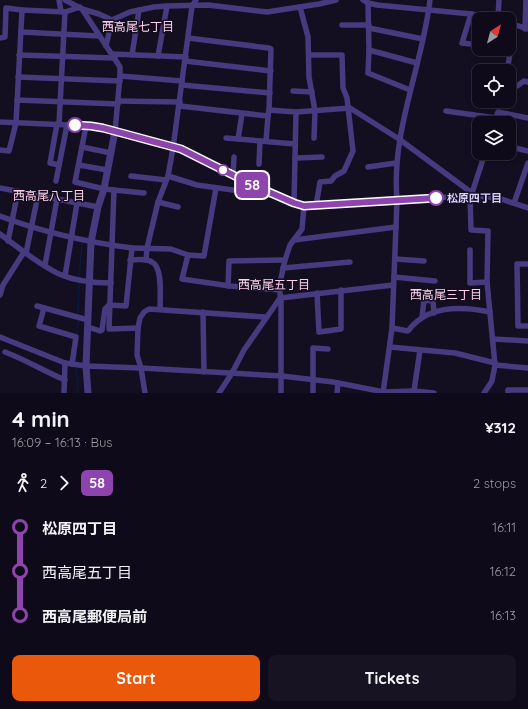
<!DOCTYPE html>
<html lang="en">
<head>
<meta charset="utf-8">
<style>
	:root { --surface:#0f0a19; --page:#181322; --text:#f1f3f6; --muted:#9b9aa2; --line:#2f2b38; --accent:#ea580c }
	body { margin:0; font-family:Quicksand,"Noto Sans JP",sans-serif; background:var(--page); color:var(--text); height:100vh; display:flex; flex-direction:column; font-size:15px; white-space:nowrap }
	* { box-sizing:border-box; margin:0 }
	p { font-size:13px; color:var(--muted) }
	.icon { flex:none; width:22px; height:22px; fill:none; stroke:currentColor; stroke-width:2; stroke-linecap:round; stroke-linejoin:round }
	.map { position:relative; height:393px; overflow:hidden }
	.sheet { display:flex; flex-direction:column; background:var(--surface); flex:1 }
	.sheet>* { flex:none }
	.badge { padding:0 8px; border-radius:6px; font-size:14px; line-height:26px }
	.needle { width:26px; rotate:36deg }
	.buttons { position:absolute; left:472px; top:12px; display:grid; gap:8px }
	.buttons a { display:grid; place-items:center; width:44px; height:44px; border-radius:8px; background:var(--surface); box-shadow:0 2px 6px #0003,0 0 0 1px var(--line); font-size:20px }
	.map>.badge { position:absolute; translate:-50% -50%; box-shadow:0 0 0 2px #fff }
	.legs { display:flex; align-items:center; gap:6px; height:44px; padding:0 12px; font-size:13px }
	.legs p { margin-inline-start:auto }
	.headline { display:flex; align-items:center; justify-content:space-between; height:68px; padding:0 12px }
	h1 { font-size:22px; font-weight:800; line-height:30px }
	.cta { display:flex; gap:8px; margin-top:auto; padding:8px 12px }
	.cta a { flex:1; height:46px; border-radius:8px; background:var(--accent); color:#fff; font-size:16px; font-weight:800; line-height:46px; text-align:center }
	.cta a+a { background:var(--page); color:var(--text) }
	ul { padding:0 12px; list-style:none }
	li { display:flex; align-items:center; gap:14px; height:44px; font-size:15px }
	li i { display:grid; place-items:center; width:6px; height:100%; margin:0 5px; background:currentColor }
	li i::after { content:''; width:10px; height:10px; margin:-5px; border:3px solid; border-radius:50%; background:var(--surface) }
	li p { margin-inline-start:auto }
	li:first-child i { background:linear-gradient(#0000 50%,currentColor 0) }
	li:last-child i { background:linear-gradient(currentColor 50%,#0000 0) }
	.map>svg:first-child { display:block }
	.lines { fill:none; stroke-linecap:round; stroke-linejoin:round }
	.stream { stroke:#0b183d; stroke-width:1.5 }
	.minor { stroke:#463b7f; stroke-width:5.5 }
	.tertiary { stroke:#463b7f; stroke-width:7 }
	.line-1-casing { stroke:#fff; stroke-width:9 }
	.line-1 { stroke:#8e44ad; stroke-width:6 }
	.stop-1-dot { fill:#fff; stroke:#8e44ad; stroke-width:2 }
	.labels { text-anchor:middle; stroke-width:3; stroke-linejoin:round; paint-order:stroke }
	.stop-label { font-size:11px; font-weight:bold; fill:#dbd1fd; stroke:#140e21; text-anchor:start }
	.neighbourhood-label { font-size:12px; fill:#fdd2e9; stroke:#140e21 }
</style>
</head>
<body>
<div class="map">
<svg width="528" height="393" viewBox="0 0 528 393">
	<rect width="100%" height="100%" fill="#140e21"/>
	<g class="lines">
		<g class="stream">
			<path d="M79 279 82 243"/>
			<path d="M78 315 79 283"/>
			<path d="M77 335 78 319"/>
			<path d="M76 363V353"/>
			<path d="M76 367 78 393"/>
		</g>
		<g class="minor">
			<path d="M59 0 61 11"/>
			<path d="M65 0 82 9 99 14 112 20 130 12 154 7 167 6 208 5 267 12 319 4 336 0"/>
			<path d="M363 0 368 3 377 5 471 14 499 19"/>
			<path d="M368 3 369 50 368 73 410 90"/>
			<path d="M300 7 308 37 309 77 315 111 314 138"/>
			<path d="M82 9 120 67V76L115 131"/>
			<path d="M471 14 462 43 479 45"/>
			<path d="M498 18 499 0"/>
			<path d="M509 23 528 29"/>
			<path d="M342 25H369"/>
			<path d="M369 28 423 39"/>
			<path d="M525 29 526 0"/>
			<path d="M21 32 99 36"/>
			<path d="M0 38 5 37 6 8 22 10"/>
			<path d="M106 46 112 20"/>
			<path d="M369 50 417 63"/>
			<path d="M112 54 186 57"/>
			<path d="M19 55 115 58"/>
			<path d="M132 55 139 10"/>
			<path d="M309 55H342L343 88 347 98 353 151 344 171 335 176 331 181 320 182 316 206"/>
			<path d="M158 56 167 6"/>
			<path d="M185 61 271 71"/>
			<path d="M507 71 511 48 509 47"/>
			<path d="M120 76 182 81"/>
			<path d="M18 77 120 81"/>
			<path d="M182 85 270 93"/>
			<path d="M509 85 517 86 524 81 528 82"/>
			<path d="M293 91 312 92"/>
			<path d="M17 100 118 104"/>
			<path d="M118 101 180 102"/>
			<path d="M180 106 268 116 269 110 271 49 269 48 188 38"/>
			<path d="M269 110 296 112 294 203"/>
			<path d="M446 111 496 118"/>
			<path d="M296 112 350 108 399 139 476 196"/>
			<path d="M0 122 91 126 181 149 255 186 294 203 304 206 418 200 456 196H476L498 198 528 208"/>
			<path d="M494 123 498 112 528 118"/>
			<path d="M57 124 50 163 59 165"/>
			<path d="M59 124 65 12"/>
			<path d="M86 126 75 182 104 189 144 193"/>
			<path d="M226 138 295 144"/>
			<path d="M238 139 242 114"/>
			<path d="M266 141 268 116"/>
			<path d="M82 147 111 153"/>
			<path d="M511 147 528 151"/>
			<path d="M0 150 9 151 16 123 22 10 65 12 80 7"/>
			<path d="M295 158 322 157"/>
			<path d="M259 164 260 141"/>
			<path d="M79 165 107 170"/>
			<path d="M368 167 396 163"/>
			<path d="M233 175 234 157"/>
			<path d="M131 176 166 180"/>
			<path d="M168 176 197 185 269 195"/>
			<path d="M56 181 67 125"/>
			<path d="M0 188 98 207"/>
			<path d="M114 190 109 329 138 328"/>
			<path d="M472 193 485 153"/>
			<path d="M470 196 471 230 488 231 487 282 495 365 492 381 484 393"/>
			<path d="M158 202 178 207"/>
			<path d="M514 203 528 163"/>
			<path d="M0 216C42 232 87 242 132 248L126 306 109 305 105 309 102 330 100 331 88 327"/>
			<path d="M0 234C19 248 38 264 59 274 75 281 94 283 111 283"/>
			<path d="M294 240 396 227"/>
			<path d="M8 241 18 191"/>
			<path d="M132 248 171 249 188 255 204 256 216 188"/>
			<path d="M470 250V283L487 282"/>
			<path d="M26 253 38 195"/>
			<path d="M188 255 182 279 230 286 280 290"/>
			<path d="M395 259 424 261"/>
			<path d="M130 260C137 260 145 258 152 262 163 267 160 298 160 309"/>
			<path d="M146 260 147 248 158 202 168 176 173 148 192 6 196 0"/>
			<path d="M528 264H517L518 326H528"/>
			<path d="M45 265 57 199"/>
			<path d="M283 268 350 262"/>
			<path d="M65 276 77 203"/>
			<path d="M394 277 435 281"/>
			<path d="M228 286 229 261 285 260"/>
			<path d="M317 293 319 332 341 329V290"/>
			<path d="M0 295 3 285 24 252"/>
			<path d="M37 306 88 320"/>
			<path d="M44 308 39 326 76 337 72 364"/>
			<path d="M203 312 204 372"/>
			<path d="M422 317 424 300 433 301 434 313"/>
			<path d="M392 328 408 331C427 305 461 306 490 312"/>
			<path d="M0 337 65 363 86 366 141 368 282 376 333 382 384 392 414 391 434 393"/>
			<path d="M493 339 528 341"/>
			<path d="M390 347 455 353 495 363"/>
			<path d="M5 352C26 360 44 371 65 380"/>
			<path d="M495 365 528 368"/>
			<path d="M414 391 420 350"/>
			<path d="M64 393 65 363"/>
			<path d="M145 393 141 368 137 355 138 328 140 318 144 312 149 309 265 317"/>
			<path d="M219 393 232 373 244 350 280 298 393 285"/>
			<path d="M281 393V300L279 287 285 260 290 245 302 229 304 206"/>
			<path d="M313 393V348L328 349"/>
			<path d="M337 393 338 383"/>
			<path d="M383 393 392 328 397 200C391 131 422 68 430 0"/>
			<path d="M508 393V390H528"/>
		</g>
		<path class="tertiary" d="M88 393 86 366 91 242 98 207 104 189 115 131"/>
	</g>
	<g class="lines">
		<defs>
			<path id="line-1" d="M75 125 91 126 103 128 181 149 255 186 294 203 304 206 436 198"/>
		</defs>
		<use href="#line-1" class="line-1-casing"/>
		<use href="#line-1" class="line-1"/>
	</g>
	<g class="stop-1-dot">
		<circle cx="75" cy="125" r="7"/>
		<circle cx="223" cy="170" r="5"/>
		<circle cx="436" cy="198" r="7"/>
	</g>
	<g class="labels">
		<g class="stop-label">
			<text x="447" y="202">松原四丁目</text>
		</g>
		<g class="neighbourhood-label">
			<text x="138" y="31">西高尾七丁目</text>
			<text x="49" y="200">西高尾八丁目</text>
			<text x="274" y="289">西高尾五丁目</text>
			<text x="446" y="299">西高尾三丁目</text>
		</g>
	</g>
</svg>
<div class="buttons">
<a><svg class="needle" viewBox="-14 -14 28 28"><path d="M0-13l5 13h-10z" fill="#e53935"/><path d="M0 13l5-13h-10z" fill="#9b9aa2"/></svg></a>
<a><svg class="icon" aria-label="locate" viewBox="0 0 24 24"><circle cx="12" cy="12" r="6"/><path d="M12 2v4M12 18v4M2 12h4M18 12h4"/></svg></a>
<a><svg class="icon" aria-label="layers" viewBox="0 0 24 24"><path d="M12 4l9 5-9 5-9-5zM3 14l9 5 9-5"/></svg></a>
</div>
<b class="badge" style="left:252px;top:185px;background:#8e44ad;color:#fff">58</b>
</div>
<section class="sheet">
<div class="headline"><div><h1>4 min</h1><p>16:09 – 16:13 · Bus</p></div><b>¥312</b></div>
<div class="legs"><svg class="icon" aria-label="walk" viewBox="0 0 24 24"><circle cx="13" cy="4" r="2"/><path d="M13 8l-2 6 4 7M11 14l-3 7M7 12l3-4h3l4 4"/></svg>2<svg class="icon" aria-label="forward" viewBox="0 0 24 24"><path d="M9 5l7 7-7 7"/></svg><b class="badge" style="background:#8e44ad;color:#fff">58</b><p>2 stops</p></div>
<ul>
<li><i style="color:#8e44ad"></i><b>松原四丁目</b><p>16:11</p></li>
<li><i style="color:#8e44ad"></i><span>西高尾五丁目</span><p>16:12</p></li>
<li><i style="color:#8e44ad"></i><b>西高尾郵便局前</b><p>16:13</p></li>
</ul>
<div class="cta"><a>Start</a><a>Tickets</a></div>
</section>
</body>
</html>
